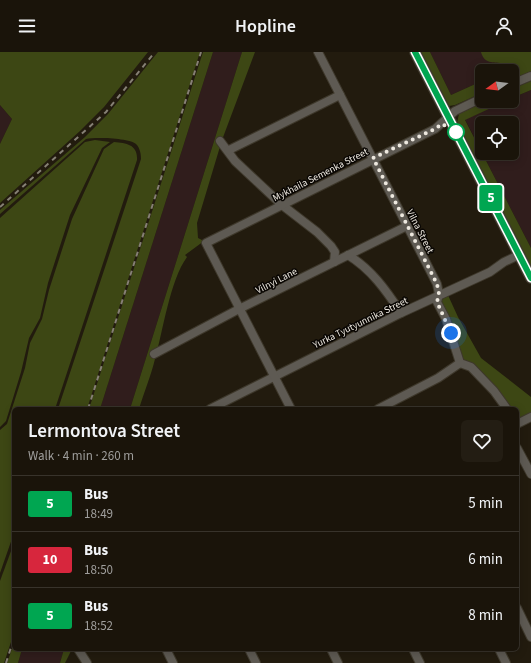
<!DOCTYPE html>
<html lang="en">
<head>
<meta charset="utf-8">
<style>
	:root { --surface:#1a140a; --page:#231d13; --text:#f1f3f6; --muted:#9f9e9c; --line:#38332b }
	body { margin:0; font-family:"Source Sans 3",sans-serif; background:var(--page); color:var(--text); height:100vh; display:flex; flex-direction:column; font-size:15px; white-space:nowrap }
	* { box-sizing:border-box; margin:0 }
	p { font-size:13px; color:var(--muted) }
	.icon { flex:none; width:22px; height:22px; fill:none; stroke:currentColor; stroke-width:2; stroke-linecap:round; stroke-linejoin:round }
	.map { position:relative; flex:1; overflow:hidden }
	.details { position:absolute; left:12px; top:355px; width:507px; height:244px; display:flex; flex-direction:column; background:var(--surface); border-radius:6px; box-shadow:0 2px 10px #0003,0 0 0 1px var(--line) }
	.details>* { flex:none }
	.badge { padding:0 8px; border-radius:3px; font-size:14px; line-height:26px }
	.needle { width:26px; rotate:255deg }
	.buttons { position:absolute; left:475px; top:12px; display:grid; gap:8px }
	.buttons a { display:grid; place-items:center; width:44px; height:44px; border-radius:6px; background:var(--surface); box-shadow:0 2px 10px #0003,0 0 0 1px var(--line); font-size:20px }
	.you { position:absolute; width:20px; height:20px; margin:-10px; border:3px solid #fff; border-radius:50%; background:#1a73e8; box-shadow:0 0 0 6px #1a73e833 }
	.map>.badge { position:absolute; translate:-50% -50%; box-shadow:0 0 0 2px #fff }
	.round { display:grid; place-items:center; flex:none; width:42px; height:42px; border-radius:6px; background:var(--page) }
	.head { display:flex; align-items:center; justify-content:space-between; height:68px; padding:0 16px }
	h1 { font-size:19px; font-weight:600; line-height:30px }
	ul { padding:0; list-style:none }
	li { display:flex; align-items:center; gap:12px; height:56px; padding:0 16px; border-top:1px solid var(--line) }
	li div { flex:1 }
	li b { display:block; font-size:15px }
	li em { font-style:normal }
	li .badge { min-width:44px; font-weight:700; text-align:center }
	header { display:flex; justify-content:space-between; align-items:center; height:52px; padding:0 16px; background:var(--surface); font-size:18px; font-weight:600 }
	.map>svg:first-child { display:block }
	.industrial { fill:#301d1c }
	.green { fill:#3d4714 }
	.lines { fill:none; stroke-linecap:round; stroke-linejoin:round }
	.minor-casing { stroke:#3e382b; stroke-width:10 }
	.tertiary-casing { stroke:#3e382b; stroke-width:12 }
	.minor { stroke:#5e5a53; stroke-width:8 }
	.tertiary { stroke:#5e5a53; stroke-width:10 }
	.rail { stroke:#868075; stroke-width:2; stroke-dasharray:5 5; stroke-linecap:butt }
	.line-casing { stroke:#fff; stroke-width:9 }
	.line { stroke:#00a651; stroke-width:6 }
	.walk { stroke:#ede8df; stroke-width:4; stroke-dasharray:0 7.2 }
	.stop-dot { fill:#fff; stroke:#00a651; stroke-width:2 }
	.labels { text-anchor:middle; stroke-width:3; stroke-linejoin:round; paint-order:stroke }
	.street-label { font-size:10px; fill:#ede8df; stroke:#090603 }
</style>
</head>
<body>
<header><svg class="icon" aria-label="menu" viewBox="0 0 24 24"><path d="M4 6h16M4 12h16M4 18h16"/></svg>Hopline<svg class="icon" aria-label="person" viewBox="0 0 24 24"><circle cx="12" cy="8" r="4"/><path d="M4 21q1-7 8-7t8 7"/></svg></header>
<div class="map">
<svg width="531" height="611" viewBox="0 0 531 611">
	<rect width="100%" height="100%" fill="#221b0e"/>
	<g class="industrial">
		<path d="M213 0H242L130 357H100Z"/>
		<path d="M430 0H531V6L503 19H482V29L451 43Z"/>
		<path d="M531 38V196L482 101H512V71H482V101L465 67 506 49H512V46Z"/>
		<path d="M0 53 12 67 0 92Z"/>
		<path d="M22 597H64L60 611H18Z"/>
	</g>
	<g class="green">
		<path d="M0 0H148L104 55 80 79 0 151V92L12 67 0 53Z"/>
		<path d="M158 0H200L87 357H58L141 107C141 102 140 96 136 92 129 86 95 85 86 87L0 162V158L85 85 108 62Z"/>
		<path d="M203 0H213L100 357H89Z"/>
		<path d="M242 0H255L222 88 197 171 198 186 204 189 185 203 187 205C170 228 163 279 155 307 151 324 144 340 139 357H130Z"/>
		<path d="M420 0H430L451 43 482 29V41L455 53 449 54Z"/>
		<path d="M481 0H531V19L512 28V19H503L500 11C491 10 484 11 481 0Z"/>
		<path d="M531 29V38L512 46V37Z"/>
		<path d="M485 49H506L465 68 531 196V218L457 71 459 62Z"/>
		<path d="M95 88 110 90 102 96 70 163 48 231 40 266 29 286 21 320 6 369 0 375V166L85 90Z"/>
		<path d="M114 90C127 91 138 93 137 108L55 357H14V481L0 521V378L7 372 25 316 30 291 42 267 49 238 72 167 104 97Z"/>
		<path d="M447 241 458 265 481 306 531 345V361L522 366H517V357H509L462 309 440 254 441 245Z"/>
		<path d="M14 491V581L4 611H0V529Z"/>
		<path d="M14 591V597H22L18 611H7Z"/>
		<path d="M64 597H71V599L65 611H60Z"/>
	</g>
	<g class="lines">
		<defs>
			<g id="minor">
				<path d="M318 0 437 232 439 242 437 250 446 267 460 311 471 315 494 339 507 357"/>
				<path d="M512 32 531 24"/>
				<path d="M220 89 235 109 282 153 317 180 331 194 335 200 334 210"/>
				<path d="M229 98 340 43"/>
				<path d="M348 203C371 217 386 238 401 261"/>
				<path d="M154 302 239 257 407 174"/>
				<path d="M210 357 401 261 490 220 504 210 519 203"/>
				<path d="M291 357 206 191 435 77 455 59 482 46"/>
				<path d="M378 357 438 326 460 311"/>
				<path d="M517 372 531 365"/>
				<path d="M517 396 531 422"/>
				<path d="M517 556 531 585"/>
				<path d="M78 597 87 611"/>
				<path d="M166 597 173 611"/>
				<path d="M249 597 256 611"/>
				<path d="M331 597 338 611"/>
				<path d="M413 597 420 611"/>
				<path d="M499 597 506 611"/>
			</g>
			<path id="tertiary" d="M415 0 531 226"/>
		</defs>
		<use href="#minor" class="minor-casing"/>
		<use href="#tertiary" class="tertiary-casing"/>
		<use href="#minor" class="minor"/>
		<use href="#tertiary" class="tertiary"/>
		<g class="rail">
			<path d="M0 155 106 60 155 0"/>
			<path d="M88 357 201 0"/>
			<path d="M6 611 14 586"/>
		</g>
	</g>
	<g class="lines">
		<defs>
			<path id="line" d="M415 0 531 226"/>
		</defs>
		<use href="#line" class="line-casing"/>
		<use href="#line" class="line"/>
		<path class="walk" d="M451 281 437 250 439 242 437 232 373 106 435 77 442 72 456 80"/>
	</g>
	<circle class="stop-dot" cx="456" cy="80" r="8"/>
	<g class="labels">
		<g class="street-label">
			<text transform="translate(320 122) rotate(-27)" y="4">Mykhaila Semenka Street</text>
			<text transform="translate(421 179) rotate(63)" y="4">Vilna Street</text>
			<text transform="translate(276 228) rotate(-27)" y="4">Vilnyi Lane</text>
			<text transform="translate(360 270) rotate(-26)" y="4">Yurka Tyutyunnika Street</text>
		</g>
	</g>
</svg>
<div class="buttons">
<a><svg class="needle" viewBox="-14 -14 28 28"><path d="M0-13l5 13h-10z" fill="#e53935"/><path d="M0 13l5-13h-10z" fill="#9f9e9c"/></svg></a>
<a><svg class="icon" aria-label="locate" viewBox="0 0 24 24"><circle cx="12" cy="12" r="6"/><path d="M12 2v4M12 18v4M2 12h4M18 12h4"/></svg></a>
</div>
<div class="you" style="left:451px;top:281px"></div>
<b class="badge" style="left:491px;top:146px;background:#00a651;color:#fff">5</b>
<section class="details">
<div class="head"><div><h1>Lermontova Street</h1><p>Walk · 4 min · 260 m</p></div><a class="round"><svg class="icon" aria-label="heart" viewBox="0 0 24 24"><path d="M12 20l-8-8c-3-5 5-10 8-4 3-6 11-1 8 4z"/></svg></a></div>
<ul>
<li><span class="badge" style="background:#00a651;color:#fff">5</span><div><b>Bus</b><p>18:49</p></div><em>5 min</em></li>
<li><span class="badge" style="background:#d7263d;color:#fff">10</span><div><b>Bus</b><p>18:50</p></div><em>6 min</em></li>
<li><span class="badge" style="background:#00a651;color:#fff">5</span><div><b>Bus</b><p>18:52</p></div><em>8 min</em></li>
</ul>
</section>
</div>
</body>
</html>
